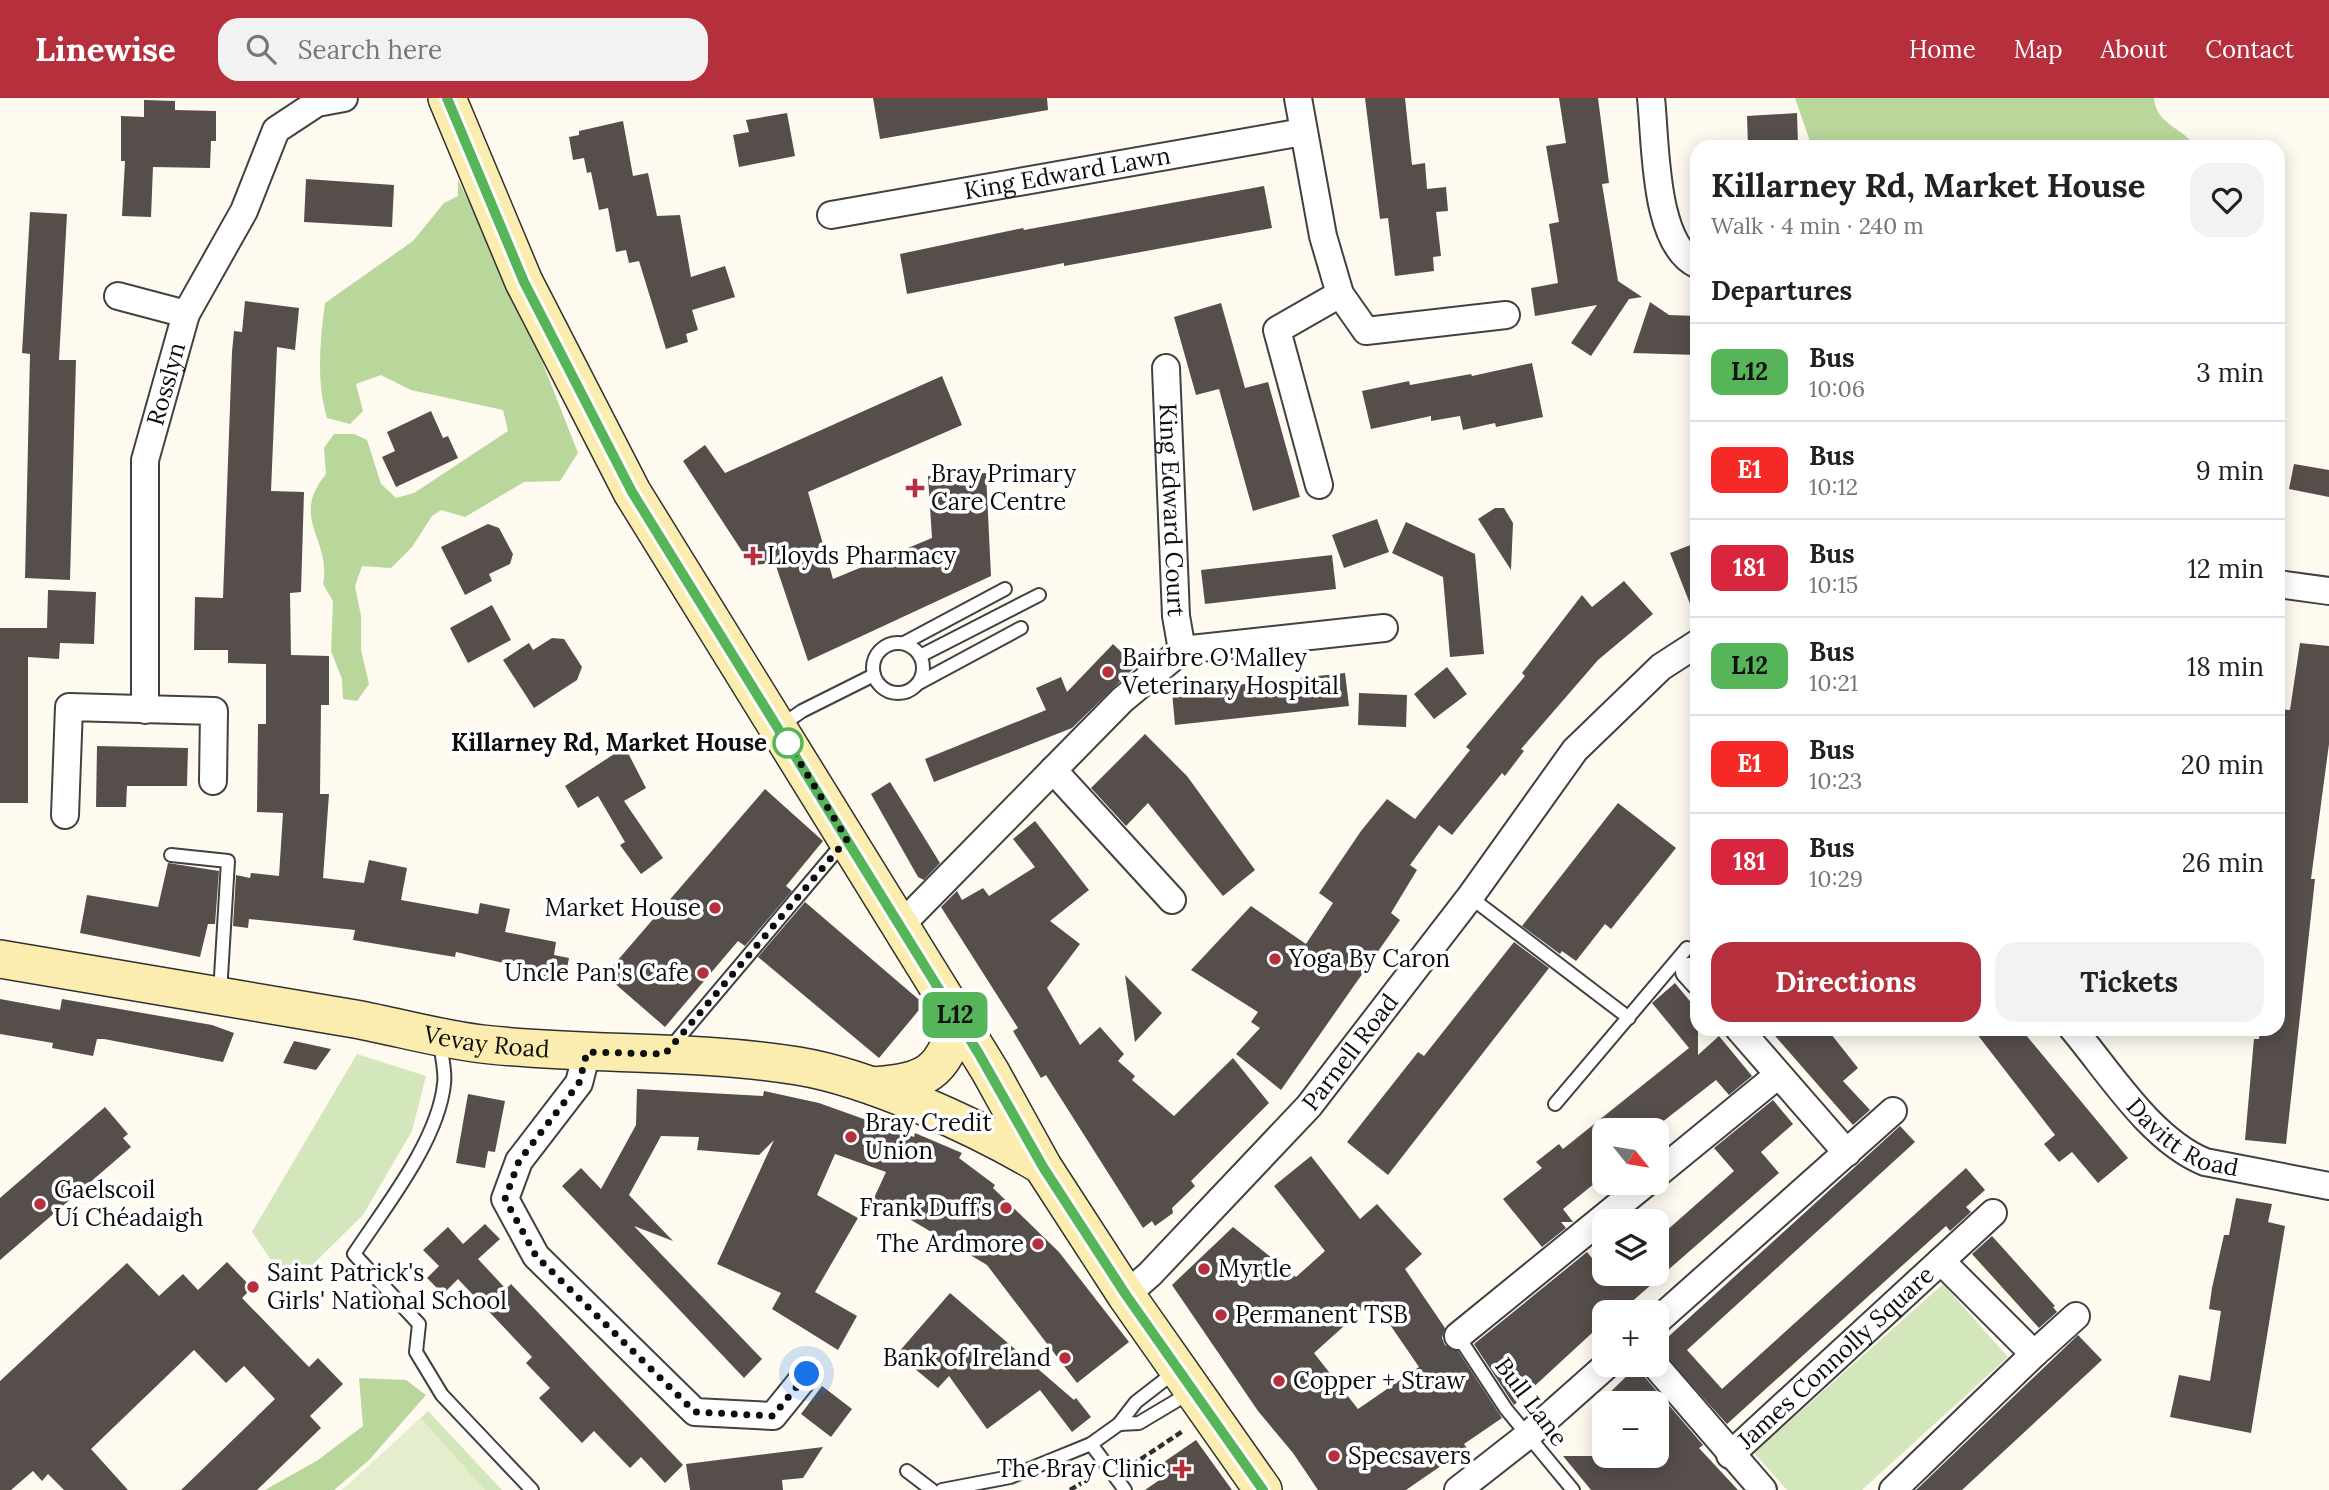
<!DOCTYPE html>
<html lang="en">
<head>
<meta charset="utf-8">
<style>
	:root { --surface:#fff; --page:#f2f2f2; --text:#222; --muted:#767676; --line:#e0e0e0; --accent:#b52f3d }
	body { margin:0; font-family:Lora,serif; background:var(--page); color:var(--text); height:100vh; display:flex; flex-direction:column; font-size:26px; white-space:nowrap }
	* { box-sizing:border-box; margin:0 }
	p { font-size:23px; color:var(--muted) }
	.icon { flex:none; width:38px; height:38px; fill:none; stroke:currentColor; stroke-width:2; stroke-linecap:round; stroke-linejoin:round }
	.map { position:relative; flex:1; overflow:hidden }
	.panel { position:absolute; left:1690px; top:42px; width:595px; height:896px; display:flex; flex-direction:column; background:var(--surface); border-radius:21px; box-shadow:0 4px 18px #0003 }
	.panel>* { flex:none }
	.badge { padding:0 14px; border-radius:10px; font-size:24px; line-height:46px }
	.needle { width:46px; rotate:120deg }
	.tools { position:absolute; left:1592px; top:1020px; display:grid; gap:14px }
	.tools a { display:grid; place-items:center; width:77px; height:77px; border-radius:14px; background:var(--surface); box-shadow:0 4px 18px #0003; font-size:35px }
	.you { position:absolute; width:35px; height:35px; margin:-18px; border:5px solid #fff; border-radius:50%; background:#1a73e8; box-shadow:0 0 0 10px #1a73e833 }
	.map>.badge { position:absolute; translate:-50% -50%; box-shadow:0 0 0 4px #fff }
	h2 { padding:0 21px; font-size:26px; line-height:63px }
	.round { display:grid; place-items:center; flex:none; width:74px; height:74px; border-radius:21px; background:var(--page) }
	.headline { display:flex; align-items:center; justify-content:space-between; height:119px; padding:0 21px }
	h1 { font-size:33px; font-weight:700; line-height:52px }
	.button { display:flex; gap:14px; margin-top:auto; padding:14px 21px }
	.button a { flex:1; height:80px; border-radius:21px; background:var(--accent); color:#fff; font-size:28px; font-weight:700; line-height:80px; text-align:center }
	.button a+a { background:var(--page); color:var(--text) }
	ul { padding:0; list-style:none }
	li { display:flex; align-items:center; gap:21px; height:98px; padding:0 21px; border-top:2px solid var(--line) }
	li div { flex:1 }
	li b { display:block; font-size:26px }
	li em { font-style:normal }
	li .badge { min-width:77px; font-weight:700; text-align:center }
	header { display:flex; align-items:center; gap:42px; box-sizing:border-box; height:98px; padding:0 35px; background:var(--accent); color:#fff }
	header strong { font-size:33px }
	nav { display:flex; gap:38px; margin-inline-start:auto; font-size:24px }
	.search { width:490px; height:63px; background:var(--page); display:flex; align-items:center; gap:18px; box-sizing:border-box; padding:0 24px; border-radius:21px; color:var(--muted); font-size:26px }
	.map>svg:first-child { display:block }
	.green { fill:#d4e6bb }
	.forest { fill:#b9d69b }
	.pitch { fill:#e4eecc }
	.building { fill:#564e4b; fill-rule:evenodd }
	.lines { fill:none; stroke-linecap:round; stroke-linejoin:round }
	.service-casing { stroke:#414141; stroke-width:16 }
	.minor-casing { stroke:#414141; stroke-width:30 }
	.secondary-casing { stroke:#303030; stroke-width:40 }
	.path { stroke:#303030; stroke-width:4.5; stroke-dasharray:7 3.5; stroke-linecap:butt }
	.service { stroke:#fff; stroke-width:12 }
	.minor { stroke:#fff; stroke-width:26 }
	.secondary { stroke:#faedaf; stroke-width:37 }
	.line-casing { stroke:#fff; stroke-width:16 }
	.line { stroke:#56b559; stroke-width:10 }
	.walk { stroke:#0e0e0e; stroke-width:7; stroke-dasharray:0 12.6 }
	.poi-dot { fill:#b52f3d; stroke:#fff; stroke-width:2.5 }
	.stop-dot { fill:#fff; stroke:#56b559; stroke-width:3.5 }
	.labels { text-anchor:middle; stroke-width:7; stroke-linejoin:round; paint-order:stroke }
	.street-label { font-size:24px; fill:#0e0e0e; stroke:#fff }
	.poi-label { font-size:24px; fill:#0e0e0e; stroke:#fff; text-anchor:start }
	.stop-label { font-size:24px; font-weight:bold; fill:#0e0e0e; stroke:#fff; text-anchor:end }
</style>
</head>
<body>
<header>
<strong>Linewise</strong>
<div class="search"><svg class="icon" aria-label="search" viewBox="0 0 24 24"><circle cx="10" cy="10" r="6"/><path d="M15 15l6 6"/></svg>Search here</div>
<nav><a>Home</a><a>Map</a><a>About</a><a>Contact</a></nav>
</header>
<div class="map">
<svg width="2329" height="1392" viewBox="0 0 2329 1392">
	<rect width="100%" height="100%" fill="#fefaf0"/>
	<g class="green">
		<path d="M357 956 426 978 412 1033 363 1117 302 1177 273 1165 252 1134Z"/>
		<path d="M1943 1186 2008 1259 1862 1392H1787L1754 1355Z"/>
		<path d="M428 1313 502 1392H344Z"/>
	</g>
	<g class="forest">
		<path d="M1795 0H2154C2156 28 2186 30 2194 49H1812Z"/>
		<path d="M458 82 518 202 578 355 560 383 524 384 465 419 441 412 432 418 412 449 391 470 362 468 355 488 361 518V552L369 586 357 603 343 601 342 581 331 553 333 503 323 486C332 441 289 421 326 376L324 350 334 336H354L367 342 381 386 396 400 414 395 508 333 503 312 411 292 381 277 356 286 363 313 350 326 327 320C316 282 320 244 325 205L413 143 444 105 458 98Z"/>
		<path d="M359 1280 406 1282 426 1297 369 1362 334 1392H265L318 1362 363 1328Z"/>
	</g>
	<path class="pitch" d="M421 1320 485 1392H342Z"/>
	<g class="building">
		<path d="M873 0H1047L1048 12 880 41Z"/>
		<path d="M1365 0H1405L1412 67 1425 65 1427 91 1446 89 1448 113 1436 114 1441 158 1433 159 1434 173 1395 178 1388 120 1380 121Z"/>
		<path d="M1559 0H1598L1609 85 1602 86 1618 183 1642 199 1629 201 1591 258 1571 245 1597 207 1535 218 1531 190 1558 185 1549 126 1559 124 1546 48 1566 45Z"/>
		<path d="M144 2 175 3V12L216 13V43H211L210 70 153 69 151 119 122 118 125 63H121V18L144 19Z"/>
		<path d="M787 15 795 58 739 69 733 37 749 34 746 22Z"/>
		<path d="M1797 15 1798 46 1748 48 1747 18Z"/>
		<path d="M623 23 633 78 648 75 657 118 680 117 691 179 725 168 735 199 692 212 698 232 686 236 688 244 666 251 639 163 629 165 626 152 616 154 608 110 599 112 591 74 587 75 584 60 573 62 569 39 579 37V33Z"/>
		<path d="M306 81 394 87 392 129 304 124Z"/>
		<path d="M1264 88 1272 130 1064 168V165L907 196 900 156 1023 130 1024 132Z"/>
		<path d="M30 114 67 116 59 262H76L70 482 25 480 30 256 22 255Z"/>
		<path d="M245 203 299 210 295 252 277 249 271 393 304 394 301 494 290 495 291 557 329 558V607H321L320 696H329L323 780 364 785 369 762 407 770 401 802 478 816 480 805 510 811 505 834 556 844 554 857 569 860 564 884 529 877 530 871 456 854 455 859 353 842 355 832 249 821 248 830 233 828 236 777 250 780 251 775 279 778 283 715 257 714 258 626H266V566L228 565V552H194L195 499 223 500 232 254 234 233 242 234Z"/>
		<path d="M1650 204 1669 217 1698 218V257L1633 255Z"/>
		<path d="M1221 205 1245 290 1268 284 1300 399 1253 413 1219 291 1196 297 1174 219Z"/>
		<path d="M1532 265 1543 319 1496 329 1495 325 1463 332 1460 318 1431 323V318L1371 331 1362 293 1409 283 1410 287 1471 276 1472 278Z"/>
		<path d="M942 278 962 327 808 394 833 481 932 440 928 378 986 375 991 478 808 563 775 465 751 467 683 363 705 347 725 375Z"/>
		<path d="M431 313 443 340 448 338 458 360 396 389 382 359 395 353 387 334Z"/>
		<path d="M2294 366 2329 372V399L2289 391Z"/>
		<path d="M1495 410H1504L1513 425 1511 472 1478 421Z"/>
		<path d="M1377 421 1389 454 1344 470 1332 437Z"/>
		<path d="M1406 424 1475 456 1484 556 1450 559 1443 479 1392 455Z"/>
		<path d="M488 426 499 430 513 456 510 466 489 476 492 483 465 497 441 449Z"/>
		<path d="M1698 444V521H1696L1670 455Z"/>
		<path d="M1332 457 1336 491 1205 506 1201 472Z"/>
		<path d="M1624 483 1653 516 1598 562 1521 651 1524 653 1505 678 1502 675 1452 737 1439 727 1410 767 1417 772 1391 815 1400 822 1281 992 1236 956 1260 930 1251 924 1258 914 1191 872 1251 808 1306 846 1333 805 1319 795 1361 733 1387 701 1415 721 1470 652 1466 649 1525 578 1522 575 1582 497 1592 509Z"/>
		<path d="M48 492 96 494 94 546 60 545 59 561 28 559V705H0V530H47Z"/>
		<path d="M492 507 511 542 468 565 450 530Z"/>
		<path d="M552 540 564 541 582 569 577 582 534 610 503 562 529 545 533 552Z"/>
		<path d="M2300 545 2329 548V646L2311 781H2315L2286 1046 2245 1042 2254 941H2259L2260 931H2278V686L2285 641 2278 640V611L2290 612Z"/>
		<path d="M1113 546 1136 568 1072 630 934 684 925 661 1046 612 1036 590 1061 579 1067 594Z"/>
		<path d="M1447 569 1467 596 1434 621 1414 596Z"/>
		<path d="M1345 575 1349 608 1175 627 1172 594Z"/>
		<path d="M1359 595 1407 597 1406 629 1358 627Z"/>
		<path d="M1145 636 1187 678 1255 772 1223 798 1148 705 1126 728 1091 690Z"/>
		<path d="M97 648 188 650 187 688H127L126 709H96Z"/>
		<path d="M625 649 646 690 624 703 663 760 641 776 620 747 625 744 598 698 578 710 565 688Z"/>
		<path d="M890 684 940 765 924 782 918 779 871 696Z"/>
		<path d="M765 691 823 743 786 788 792 793 745 848 738 843 665 929 605 877Z"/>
		<path d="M1618 705 1676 750 1611 831 1605 826 1576 863 1562 853 1560 856 1522 828Z"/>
		<path d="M1035 723 1089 792 1050 823 1080 846 1047 890 1080 947 1100 929 1124 956 1118 963 1135 978 1132 982 1174 1018 1233 960 1269 1005 1191 1083 1195 1088 1172 1110 1173 1115 1155 1128 1152 1123 1143 1130 1046 977 1041 980 1013 933 1018 930 941 809 957 793 962 802 983 790 989 798 1035 769 1013 741Z"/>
		<path d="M168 765 219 773 215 826H208L200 859 80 835 87 797 158 809Z"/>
		<path d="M805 804 924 906 879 960 758 859Z"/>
		<path d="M1514 844 1549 870 1388 1077 1347 1044 1418 954 1424 958Z"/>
		<path d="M1125 877 1162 915 1135 944Z"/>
		<path d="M1675 885 1698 913V957L1719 938 1752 978 1729 997 1716 982 1652 1032H1613L1605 1022V1077L1563 1111 1573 1124H1561L1566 1130 1542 1149 1503 1101 1542 1070 1536 1064 1559 1046 1563 1051 1689 950 1652 905Z"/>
		<path d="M0 901 60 912 62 901 212 927 234 935 223 964 104 941H97L93 958 52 950 53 945 0 936Z"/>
		<path d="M1769 931H1827L1858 970 1843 983 1870 1012 1853 1027Z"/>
		<path d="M1973 931H2021L2128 1060 2098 1085 2072 1054 2059 1064 2044 1046 2055 1037Z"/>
		<path d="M294 943 331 951 316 972 283 965Z"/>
		<path d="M637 991 763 998 764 993 819 1005 914 1039 915 1035 962 1055 959 1060 995 1087 993 1090 1059 1154 1129 1244 1077 1285 987 1167 874 1100 886 1074 835 1056 817 1097 858 1120 815 1194 857 1218 838 1252 772 1211 781 1195 717 1166 774 1042 759 1057 697 1052 699 1039 661 1038 629 1097 673 1143 634 1128 762 1261 744 1280 562 1088 581 1070 601 1091 636 1027Z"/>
		<path d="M468 996 505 1003 495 1054 488 1053 485 1070 456 1065Z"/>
		<path d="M1773 1002 1793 1026 1761 1054 1779 1075 1620 1214H1605V1223L1514 1307 1474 1246 1587 1154 1605 1176H1657V1141L1734 1073 1714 1050Z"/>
		<path d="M105 1009 128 1036 123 1040 131 1049 0 1162V1100Z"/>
		<path d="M1900 1028 1915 1044 1687 1252 1722 1291 1966 1070 1985 1092 1966 1109 1971 1114 1950 1133 1946 1128 1727 1326 1657 1249Z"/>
		<path d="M1311 1058 1360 1121 1377 1106 1422 1156 1405 1171 1445 1230 1442 1240 1445 1247 1458 1253 1502 1320 1464 1346 1467 1350 1406 1392H1318L1293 1355 1258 1313 1172 1187 1233 1129 1296 1179 1325 1153 1274 1088ZM1373 1202 1419 1269 1358 1311 1314 1255Z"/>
		<path d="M2236 1100 2272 1106 2268 1124 2285 1128 2251 1335 2170 1319 2179 1277 2210 1283 2221 1213 2209 1211 2212 1190 2224 1137H2229Z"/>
		<path d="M485 1126 500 1141 478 1161 506 1191 511 1186 683 1367 665 1385 641 1359 630 1370 594 1333 582 1345 539 1300 550 1290 526 1265 532 1259 458 1181 443 1196 427 1180 439 1168 423 1152 448 1129 463 1146Z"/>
		<path d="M1992 1138 2055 1208 2053 1209 2057 1214 2039 1230 1972 1156Z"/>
		<path d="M227 1164 252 1190 242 1200 309 1269 318 1260 343 1286 310 1318 321 1330 257 1392H181L275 1301 244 1268 226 1285 194 1252 91 1351 128 1392H64L48 1376 42 1383 33 1373 11 1392H0V1283L127 1165 159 1198 183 1176 198 1192Z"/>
		<path d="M950 1195 1074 1302 1076 1300 1091 1319 1072 1334 1040 1292 987 1331 949 1278 938 1290 897 1256Z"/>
		<path d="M2078 1237 2102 1262 1962 1392H1916Z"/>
		<path d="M1638 1267 1643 1277 1703 1347 1699 1350 1738 1392H1591L1563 1358H1657V1306H1598Z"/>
		<path d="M822 1288 852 1311 831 1339 801 1316Z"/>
		<path d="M1196 1342 1232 1392H1145L1168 1376 1161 1366Z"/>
		<path d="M823 1349 803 1380 782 1382 783 1392H690L686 1366Z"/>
	</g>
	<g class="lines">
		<defs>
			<g id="service">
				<circle cx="898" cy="570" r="25"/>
				<path d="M904 545 1005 491"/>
				<path d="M920 558 1039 497"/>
				<path d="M919 585 1021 530"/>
				<path d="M779 629 802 613 874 577"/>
				<path d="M171 757 228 763 220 895"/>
				<path d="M1470 799 1629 920"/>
				<path d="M440 943C441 957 446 973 444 986 438 1043 385 1109 354 1156L419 1226 416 1254 442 1297 532 1392"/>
				<path d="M671 949 844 744"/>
				<path d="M1555 1006 1687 850"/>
				<path d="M1458 1238 1506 1311 1573 1392"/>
				<path d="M1119 1326 1139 1325 1191 1294"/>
				<path d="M1091 1346 1125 1392"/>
				<path d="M907 1373 932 1392"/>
				<path d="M942 1392 1010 1379 1091 1346 1119 1326 1136 1304 1176 1273"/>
			</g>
			<g id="minor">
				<path d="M1298 0 1323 138 1340 196 1366 233 1506 217"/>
				<path d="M1651 0C1656 44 1653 147 1698 167"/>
				<path id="s1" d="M831 117 1303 34"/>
				<path d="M118 198 186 216"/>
				<path id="s2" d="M1166 270 1176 518 1182 552"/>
				<path d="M1319 387 1277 232 1340 196"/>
				<path d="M2278 486 2329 493"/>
				<path id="s3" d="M145 612V362L186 216 244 113 276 32 317 5 344 0"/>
				<path d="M1053 672 1172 802"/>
				<path d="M65 717 69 609 214 613 213 683"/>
				<path d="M900 828 1122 602 1182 552 1384 530"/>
				<path d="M1689 873 1698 883"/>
				<path d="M1739 931 1847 1055"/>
				<path id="s4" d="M2073 931C2110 975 2151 1042 2205 1064L2329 1088"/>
				<path d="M587 954 579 985 519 1063 505 1101 536 1158 695 1314 773 1318 807 1276"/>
				<path d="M1657 1076 1778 977"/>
				<path id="s5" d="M1126 1197 1150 1176 1309 1008 1470 799 1575 652 1661 569 1698 545"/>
				<path d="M1657 1223 1893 1013"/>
				<path d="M1458 1238 1646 1085"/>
				<path d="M2034 1256 2076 1218"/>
				<path d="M1655 1267 1763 1392"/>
				<path id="s6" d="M1730 1357 1993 1115"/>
				<path d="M1458 1392 1527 1338 1607 1267"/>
				<path d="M1893 1392 2034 1256 1941 1163"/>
			</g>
			<g id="secondary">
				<path d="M447 0 524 184 632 394 990 973 1043 1069 1126 1197 1263 1392"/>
				<path id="s7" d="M0 861C118 881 237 901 355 921 398 929 439 941 482 946 587 958 693 951 798 968 871 980 977 1029 1041 1067"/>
				<path d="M873 988C926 984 943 976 958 922"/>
			</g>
		</defs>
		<use href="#service" class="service-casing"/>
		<use href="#minor" class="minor-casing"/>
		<use href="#secondary" class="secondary-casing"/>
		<g class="path">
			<path d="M1132 1367 1183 1333"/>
			<path d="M1070 1392 1090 1380"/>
		</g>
		<use href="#service" class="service"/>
		<use href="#minor" class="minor"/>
		<use href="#secondary" class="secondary"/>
	</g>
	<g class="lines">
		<defs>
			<path id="line" d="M447 0 524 184 632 394 979 956 1043 1069 1126 1197 1263 1392"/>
		</defs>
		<use href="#line" class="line-casing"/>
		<use href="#line" class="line"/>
		<path class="walk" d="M788 645 847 741 665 956 587 954 579 985 519 1063 505 1101 536 1158 695 1314 773 1318 807 1276"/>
	</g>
	<g class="poi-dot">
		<path d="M911.5 379.5h7v7h7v7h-7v7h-7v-7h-7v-7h7z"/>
		<path d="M749.5 447.5h7v7h7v7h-7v7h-7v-7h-7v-7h7z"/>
		<circle cx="1108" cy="574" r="7"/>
		<circle cx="715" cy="810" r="7"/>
		<circle cx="1275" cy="861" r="7"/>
		<circle cx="703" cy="875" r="7"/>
		<circle cx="851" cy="1039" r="7"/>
		<circle cx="40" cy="1106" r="7"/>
		<circle cx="1006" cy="1110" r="7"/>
		<circle cx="1038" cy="1146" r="7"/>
		<circle cx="1204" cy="1171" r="7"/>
		<circle cx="253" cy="1189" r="7"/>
		<circle cx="1221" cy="1217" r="7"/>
		<circle cx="1065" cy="1260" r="7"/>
		<circle cx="1279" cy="1283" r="7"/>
		<circle cx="1334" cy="1358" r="7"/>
		<path d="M1178.5 1360.5h7v7h7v7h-7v7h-7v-7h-7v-7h7z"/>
	</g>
	<circle class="stop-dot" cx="788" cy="645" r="14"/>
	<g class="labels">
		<g class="street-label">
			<text dy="8" stroke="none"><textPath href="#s1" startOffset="240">King Edward Lawn</textPath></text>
			<text dy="8" stroke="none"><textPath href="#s3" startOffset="329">Rosslyn</textPath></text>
			<text dy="8" stroke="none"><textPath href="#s2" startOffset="142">King Edward Court</textPath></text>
			<text dy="8" stroke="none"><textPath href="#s7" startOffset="494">Vevay Road</textPath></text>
			<text dy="8" stroke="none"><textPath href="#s5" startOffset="331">Parnell Road</textPath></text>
			<text dy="8" stroke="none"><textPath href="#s4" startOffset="158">Davitt Road</textPath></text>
			<text dy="8" stroke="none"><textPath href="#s6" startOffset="144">James Connolly Square</textPath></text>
			<text transform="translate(1531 1304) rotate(53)" y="8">Bull Lane</text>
		</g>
		<g class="poi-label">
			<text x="931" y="384">Bray Primary<tspan x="931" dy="28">Care Centre</tspan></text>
			<text x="767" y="466">Lloyds Pharmacy</text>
			<text x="1122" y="568">Bairbre O'Malley<tspan x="1122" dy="28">Veterinary Hospital</tspan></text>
			<text x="701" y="818" text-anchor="end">Market House</text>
			<text x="1289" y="869">Yoga By Caron</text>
			<text x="689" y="883" text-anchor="end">Uncle Pan's Cafe</text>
			<text x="865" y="1033">Bray Credit<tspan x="865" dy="28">Union</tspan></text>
			<text x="54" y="1100">Gaelscoil<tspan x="54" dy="28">Uí Chéadaigh</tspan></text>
			<text x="992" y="1118" text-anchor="end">Frank Duff’s</text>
			<text x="1024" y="1154" text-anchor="end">The Ardmore</text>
			<text x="1218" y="1179">Myrtle</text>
			<text x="267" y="1183">Saint Patrick's<tspan x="267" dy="28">Girls' National School</tspan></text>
			<text x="1235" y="1225">Permanent TSB</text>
			<text x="1051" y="1268" text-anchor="end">Bank of Ireland</text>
			<text x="1293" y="1291">Copper + Straw</text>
			<text x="1348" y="1366">Specsavers</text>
			<text x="1166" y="1379" text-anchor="end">The Bray Clinic</text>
		</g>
		<g class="stop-label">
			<text x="767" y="653">Killarney Rd, Market House</text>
		</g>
	</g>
</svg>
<div class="tools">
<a><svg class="needle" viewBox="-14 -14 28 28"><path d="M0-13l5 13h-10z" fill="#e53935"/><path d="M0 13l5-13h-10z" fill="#767676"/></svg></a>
<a><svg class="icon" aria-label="layers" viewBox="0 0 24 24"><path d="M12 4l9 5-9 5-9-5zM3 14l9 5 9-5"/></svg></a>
<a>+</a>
<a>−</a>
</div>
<div class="you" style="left:807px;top:1276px"></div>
<b class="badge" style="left:955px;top:917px;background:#56b559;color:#111">L12</b>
<section class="panel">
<div class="headline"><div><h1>Killarney Rd, Market House</h1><p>Walk · 4 min · 240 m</p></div><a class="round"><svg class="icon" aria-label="heart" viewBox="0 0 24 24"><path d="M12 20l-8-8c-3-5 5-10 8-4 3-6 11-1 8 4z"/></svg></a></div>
<h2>Departures</h2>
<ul>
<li><span class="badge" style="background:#56b559;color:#111">L12</span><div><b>Bus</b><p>10:06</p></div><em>3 min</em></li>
<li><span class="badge" style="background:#f52a26;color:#fff">E1</span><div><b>Bus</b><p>10:12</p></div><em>9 min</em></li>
<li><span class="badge" style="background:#d7263d;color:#fff">181</span><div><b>Bus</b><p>10:15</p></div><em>12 min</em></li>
<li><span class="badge" style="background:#56b559;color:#111">L12</span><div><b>Bus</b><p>10:21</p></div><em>18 min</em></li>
<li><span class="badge" style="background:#f52a26;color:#fff">E1</span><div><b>Bus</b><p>10:23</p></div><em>20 min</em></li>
<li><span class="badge" style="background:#d7263d;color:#fff">181</span><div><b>Bus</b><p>10:29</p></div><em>26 min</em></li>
</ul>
<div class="button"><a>Directions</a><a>Tickets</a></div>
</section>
</div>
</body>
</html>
